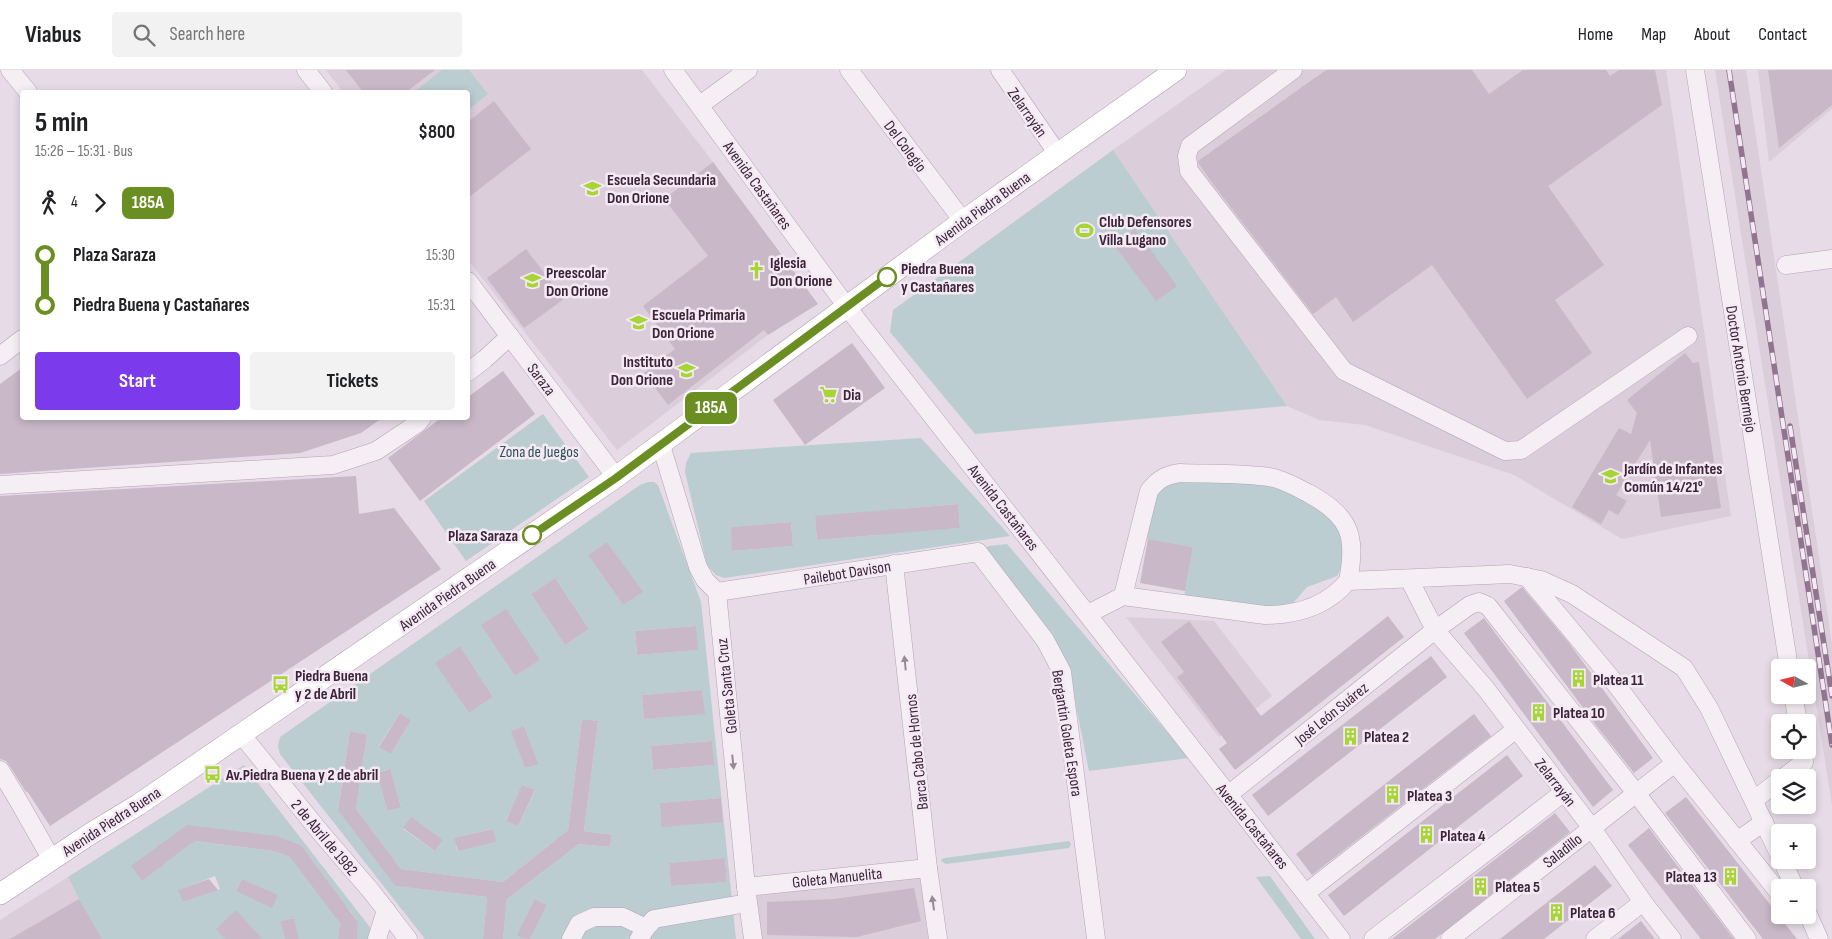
<!DOCTYPE html>
<html lang="en">
<head>
<meta charset="utf-8">
<style>
	:root { --surface:#fff; --page:#f2f2f2; --text:#202124; --muted:#757577; --line:#e0e0e0; --accent:#7c3aed }
	body { margin:0; font-family:"Sofia Sans Condensed",sans-serif; background:var(--page); color:var(--text); height:100vh; display:flex; flex-direction:column; font-size:19px; white-space:nowrap }
	* { box-sizing:border-box; margin:0 }
	p { font-size:16px; color:var(--muted) }
	.icon { flex:none; width:28px; height:28px; fill:none; stroke:currentColor; stroke-width:2; stroke-linecap:round; stroke-linejoin:round }
	.map { position:relative; flex:1; overflow:hidden }
	.panel { position:absolute; left:20px; top:20px; width:450px; height:330px; display:flex; flex-direction:column; background:var(--surface); border-radius:5px; box-shadow:0 2px 8px #0003 }
	.panel>* { flex:none }
	.badge { padding:0 10px; border-radius:8px; font-size:18px; line-height:32px }
	.needle { width:32px; rotate:278deg }
	.buttons { position:absolute; left:1771px; top:589px; display:grid; gap:10px }
	.buttons a { display:grid; place-items:center; width:45px; height:45px; border-radius:5px; background:var(--surface); box-shadow:0 2px 8px #0003; font-size:25px }
	.map>.badge { position:absolute; translate:-50% -50%; box-shadow:0 0 0 2px #fff }
	.legs { display:flex; align-items:center; gap:8px; height:55px; padding:0 15px; font-size:16px }
	.legs p { margin-inline-start:auto }
	.headline { display:flex; align-items:center; justify-content:space-between; height:85px; padding:0 15px }
	h1 { font-size:28px; font-weight:700; line-height:38px }
	.primary-button { display:flex; gap:10px; margin-top:auto; padding:10px 15px }
	.primary-button a { flex:1; height:58px; border-radius:5px; background:var(--accent); color:#fff; font-size:20px; font-weight:700; line-height:58px; text-align:center }
	.primary-button a+a { background:var(--page); color:var(--text) }
	ul { padding:0 15px; list-style:none }
	li { display:flex; align-items:center; gap:18px; height:50px; font-size:19px }
	li i { display:grid; place-items:center; width:8px; height:100%; margin:0 6px; background:currentColor }
	li i::after { content:''; width:12px; height:12px; margin:-6px; border:4px solid; border-radius:50%; background:var(--surface) }
	li p { margin-inline-start:auto }
	li:first-child i { background:linear-gradient(#0000 50%,currentColor 0) }
	li:last-child i { background:linear-gradient(currentColor 50%,#0000 0) }
	header { display:flex; align-items:center; gap:30px; box-sizing:border-box; height:70px; padding:0 25px; background:var(--surface); border-bottom:1px solid var(--line) }
	header strong { font-size:24px }
	nav { display:flex; gap:28px; margin-inline-start:auto; font-size:18px }
	.search { width:350px; height:45px; background:var(--page); display:flex; align-items:center; gap:12px; box-sizing:border-box; padding:0 18px; border-radius:5px; color:var(--muted); font-size:19px }
	.map>svg:first-child { display:block }
	.built { fill:#dccddb }
	.green { fill:#bbcdd1; fill-rule:evenodd }
	.building { fill:#c9b8c8 }
	.lines { fill:none; stroke-linecap:round; stroke-linejoin:round }
	.minor-casing { stroke:#b3a4b3; stroke-width:19 }
	.major-casing { stroke:#b39ab2; stroke-width:22 }
	.minor { stroke:#f5eef4; stroke-width:18 }
	.major { stroke:#fff; stroke-width:21 }
	.rail-casing { stroke:#91748f; stroke-width:5.5 }
	.rail { stroke:#f4eaf4; stroke-width:4; stroke-dasharray:11; stroke-linecap:butt }
	.oneway { fill:#998998 }
	.line-1-casing { stroke:#fff; stroke-width:11 }
	.line-1 { stroke:#6b8e23; stroke-width:8 }
	.stop-1-dot { fill:#fff; stroke:#6b8e23; stroke-width:2.5 }
	.labels { text-anchor:middle; stroke-width:5; stroke-linejoin:round; paint-order:stroke }
	.street-label { font-size:16px; fill:#3d243b; stroke:#f4eaf4 }
	.poi-label { font-size:16px; font-weight:bold; fill:#3d243b; stroke:#f4eaf4; text-anchor:start }
	.stop-label { font-size:16px; font-weight:bold; fill:#3d243b; stroke:#f4eaf4; text-anchor:start }
	.park-label { font-size:16px; fill:#314f59; stroke:#f4eaf4 }
</style>
</head>
<body>
<header>
<strong>Viabus</strong>
<div class="search"><svg class="icon" aria-label="search" viewBox="0 0 24 24"><circle cx="10" cy="10" r="6"/><path d="M15 15l6 6"/></svg>Search here</div>
<nav><a>Home</a><a>Map</a><a>About</a><a>Contact</a></nav>
</header>
<div class="map">
<svg width="1832" height="869" viewBox="0 0 1832 869">
	<rect width="100%" height="100%" fill="#e6dbe6"/>
	<g class="built">
		<path d="M326 0H642L713 92 664 129 768 265 617 380 468 190V22H343Z"/>
		<path d="M1226 0H1666L1731 446 1622 469 1514 405 1365 355 1319 350 1287 336 1113 80Z"/>
		<path d="M1715 0H1746L1832 574V735Z"/>
		<path d="M1758 0H1832V39L1769 92Z"/>
		<path d="M1126 547 1214 551 1272 626 1219 667Z"/>
		<path d="M921 805 928 869H760L755 826Z"/>
		<path d="M68 807 79 829 102 869H0V850Z"/>
	</g>
	<g class="green">
		<path d="M442 0H469L488 24 468 40V22H414Z"/>
		<path d="M1113 80 1287 336 975 364 890 262 893 240Z"/>
		<path d="M543 344 589 407 466 491 424 431Z"/>
		<path d="M921 368 1010 466 724 508 716 505 707 495 685 402 686 393 691 383ZM958 434 960 458 899 462 898 439ZM815 446 878 465 817 470ZM791 452 793 476 733 481 731 457Z"/>
		<path d="M1172 410 1270 412 1294 421 1339 454 1345 491 1337 506 1307 517 1289 538 1275 540 1184 527 1193 477 1147 469 1155 425Z"/>
		<path d="M648 412H654L658 415 701 532 736 869H530L547 835 535 829 526 869H503L507 829 579 774 610 777 612 765 584 761 598 651 582 649 568 760 503 812 401 799 356 739 367 664 350 661 338 739 395 816 487 827 483 869H425L280 684 278 676 280 667 640 415ZM607 472 642 522 623 535 588 485ZM555 508 589 559 565 575 531 524ZM482 555 539 590 515 606ZM695 556 697 580 637 585 635 561ZM460 576 493 627 469 643 436 593ZM702 620 704 643 644 649 642 625ZM400 643 411 650 391 684 379 676ZM524 656 537 693 525 698 512 661ZM712 671 713 695 653 700 651 676ZM389 699 401 736 389 741 377 703ZM523 715 535 721 518 756 506 750ZM721 728 723 752 661 733ZM411 748 443 770 435 781 403 759ZM492 759 495 772 457 781 455 768ZM725 788 727 812 671 816 669 793Z"/>
		<path d="M1007 474 1189 688 1089 701 1071 611 983 479 989 476Z"/>
		<path d="M244 695 379 869H357L339 861 338 869H299L293 848 280 851 285 869H102L79 829 68 807ZM190 756 274 781 196 771ZM276 767 301 775 348 839 290 787 274 781ZM215 806 220 819 183 832 179 820ZM242 809 277 825 236 821ZM349 839 358 852 357 863 339 861 340 853 337 849Z"/>
		<path d="M1069 771 1071 774 1069 778 946 794 941 791 942 789 945 788Z"/>
		<path d="M1270 806 1315 869H1301L1256 807Z"/>
	</g>
	<g class="building">
		<path d="M346 0H435L406 22H363Z"/>
		<path d="M1326 0H1472L1489 24 1523 0H1606L1610 6 1619 0H1655L1662 35 1548 116 1604 195 1555 230 1592 283 1527 329 1432 195 1353 252 1336 227 1313 244 1216 118 1199 94 1198 91Z"/>
		<path d="M1768 0H1832V35L1779 78Z"/>
		<path d="M494 31 531 79 468 128V52Z"/>
		<path d="M713 92 818 234 768 265 764 260 668 335 644 303 675 279 643 236 708 186 664 129Z"/>
		<path d="M1135 159 1177 216 1156 231 1114 175Z"/>
		<path d="M526 179 564 229 524 258 487 208Z"/>
		<path d="M852 273 885 318 805 375 773 330Z"/>
		<path d="M1685 283 1693 293 1699 292 1721 438 1661 447 1650 370 1616 425 1627 431 1618 445 1609 440 1601 454 1572 437 1619 358 1631 364 1637 343 1627 330Z"/>
		<path d="M22 298V348H382L361 363 300 383 0 404V314Z"/>
		<path d="M503 301 535 344 420 431 388 388 441 348H468V327Z"/>
		<path d="M356 406 359 444 394 438 441 499 50 756 27 721 26 722 9 695 6 691 0 689V426Z"/>
		<path d="M958 434 960 458 817 470 815 446Z"/>
		<path d="M791 452 793 476 732 481 731 457Z"/>
		<path d="M1148 469 1193 477 1185 521 1140 513Z"/>
		<path d="M607 472 643 522 623 535 588 485Z"/>
		<path d="M555 508 589 559 565 575 531 524Z"/>
		<path d="M1522 517 1569 573 1653 688 1634 703 1598 658 1504 531Z"/>
		<path d="M506 539 540 590 515 606 481 555Z"/>
		<path d="M1388 546 1404 567 1235 700 1219 679 1227 673 1177 607 1184 602 1161 572 1189 551 1261 646Z"/>
		<path d="M1484 548 1613 720 1593 737 1464 563Z"/>
		<path d="M696 556 698 580 637 585 635 561Z"/>
		<path d="M460 576 493 627 469 643 435 593Z"/>
		<path d="M1431 586 1447 607 1268 746 1252 725Z"/>
		<path d="M702 620 705 644 644 649 642 625Z"/>
		<path d="M400 643 411 650 391 684 379 677Z"/>
		<path d="M1474 644 1491 666 1312 805 1296 784Z"/>
		<path d="M582 649 598 651 584 761 612 765 610 777 579 774 507 829 503 869H483L487 827 395 816 338 740 350 661 367 664 356 739 401 799 503 812 568 760Z"/>
		<path d="M524 656 538 694 525 698 511 661Z"/>
		<path d="M712 671 714 695 653 700 651 676Z"/>
		<path d="M1507 685 1523 706 1344 846 1328 825Z"/>
		<path d="M390 699 401 737 388 741 377 703Z"/>
		<path d="M522 715 535 720 518 756 506 751Z"/>
		<path d="M1686 727 1797 869H1763L1665 743Z"/>
		<path d="M721 728 723 752 662 757 660 733Z"/>
		<path d="M1555 743 1570 762 1435 869H1392Z"/>
		<path d="M411 747 443 770 435 781 403 758Z"/>
		<path d="M187 755 276 766 301 775 358 852 357 869H338L340 853 290 787 274 781 196 771 187 776 142 811 131 796Z"/>
		<path d="M1649 758 1673 790 1734 869H1701L1628 775Z"/>
		<path d="M493 759 496 772 458 781 454 768Z"/>
		<path d="M725 788 727 812 671 816 669 793Z"/>
		<path d="M1595 795 1612 816 1544 869H1500Z"/>
		<path d="M209 809 218 820 183 832 178 820Z"/>
		<path d="M242 809 278 825 272 838 236 821Z"/>
		<path d="M914 818 921 851 857 867 767 865V832L834 829Z"/>
		<path d="M79 829 102 869H10Z"/>
		<path d="M535 829 547 835 530 869H526L517 865Z"/>
		<path d="M236 840 262 869H225L216 859Z"/>
		<path d="M294 848 299 869H285L280 851Z"/>
		<path d="M1641 851 1655 869H1618Z"/>
	</g>
	<g class="lines">
		<defs>
			<g id="minor">
				<path d="M10 0 28 22"/>
				<path d="M306 0 323 22"/>
				<path d="M673 0 847 237 1341 869"/>
				<path d="M849 0 963 151"/>
				<path d="M1000 0 1057 83"/>
				<path d="M1293 0 1190 76 1187 86 1189 101 1344 301 1505 381 1521 380 1688 266"/>
				<path d="M1695 0 1789 598"/>
				<path d="M700 35 748 0"/>
				<path d="M1786 195 1832 189"/>
				<path d="M468 211 616 407"/>
				<path d="M0 286 22 269"/>
				<path d="M468 302 485 289 510 266"/>
				<path d="M661 375 698 497 705 510 717 522 746 817 753 869"/>
				<path d="M0 415 333 395 376 381 418 353 422 348"/>
				<path d="M894 494 928 798 938 869"/>
				<path d="M1527 507 1612 609 1675 693 1780 824"/>
				<path d="M1409 509 1435 560 1486 619 1591 757 1643 832 1672 869"/>
				<path d="M717 522 978 482 1045 570 1062 602 1096 869"/>
				<path d="M1123 526 1149 421C1158 409 1166 405 1180 403 1210 404 1240 403 1269 407 1282 409 1296 417 1308 423 1350 446 1357 465 1348 511"/>
				<path d="M1088 544 1123 526 1265 545C1296 545 1327 536 1348 511L1510 504 1541 510 1572 524 1684 598 1709 638 1780 786"/>
				<path d="M1793 625 1798 652"/>
				<path d="M241 664 321 763 371 821 408 869"/>
				<path d="M0 700 18 730 52 790"/>
				<path d="M1783 708 1804 692 1802 680"/>
				<path d="M1228 725 1435 560 1470 535 1479 532 1488 536 1636 723 1747 869"/>
				<path d="M1754 730 1780 710"/>
				<path d="M1737 771 1764 752"/>
				<path d="M1782 790 1795 818"/>
				<path d="M746 817 928 798"/>
				<path d="M1306 823 1515 660"/>
				<path d="M1808 844 1819 869"/>
				<path d="M646 858 654 849 748 833"/>
				<path d="M377 869 386 840"/>
				<path d="M571 869 579 854 594 847H623L646 858 639 869"/>
				<path d="M1373 869 1564 722"/>
				<path d="M1450 869 1675 693"/>
				<path d="M1595 869 1643 832"/>
			</g>
			<path id="major" d="M0 824 90 764 138 735 616 407 963 151 1176 0"/>
		</defs>
		<use href="#minor" class="minor-casing"/>
		<use href="#major" class="major-casing"/>
		<use href="#minor" class="minor"/>
		<use href="#major" class="major"/>
		<defs>
			<g id="rail">
				<path d="M1729 0 1832 675"/>
				<path d="M1790 356 1832 626"/>
			</g>
		</defs>
		<use href="#rail" class="rail-casing"/>
		<use href="#rail" class="rail"/>
	</g>
	<defs><path id="oneway-solid" d="M-6-.8H1V-3.2L6.5 0L1 3.2V.8H-6Z" transform="scale(1.25)"/></defs>
	<g class="oneway">
		<use href="#oneway-solid" transform="translate(905 593) rotate(-96)"/>
		<use href="#oneway-solid" transform="translate(733 692) rotate(84)"/>
		<use href="#oneway-solid" transform="translate(933 833) rotate(-98)"/>
	</g>
	<g class="lines">
		<defs>
			<path id="line-1" d="M532 465 616 408 887 207"/>
		</defs>
		<use href="#line-1" class="line-1-casing"/>
		<use href="#line-1" class="line-1"/>
	</g>
	<defs>
		<symbol id="school-bare" viewBox="-9 -9 18 18"><path d="M0-5L7-2L0 1L-7-2ZM-4 1L0 2.5L4 1V4Q0 6-4 4Z" fill="#a7d536" stroke="#f4eaf4" stroke-width="2.5" paint-order="stroke"/></symbol>
		<symbol id="stadium-bare" viewBox="-9 -9 18 18"><path d="M0-5a6.5 5 0 1 0 0 10a6.5 5 0 1 0 0-10ZM-3.5-1.8h7v3.6h-7Z" fill="#a7d536" stroke="#f4eaf4" stroke-width="2.5" paint-order="stroke"/></symbol>
		<symbol id="church-bare" viewBox="-9 -9 18 18"><path d="M-1.2-6h2.4v3.5h3.3v2.4h-3.3V6h-2.4V-.1h-3.3v-2.4h3.3Z" fill="#a7d536" stroke="#f4eaf4" stroke-width="2.5" paint-order="stroke"/></symbol>
		<symbol id="supermarket-bare" viewBox="-9 -9 18 18"><path d="M-6-5.5h2.5l.6 2H6L4.5 2H-2.5L-4.4-4H-6ZM-1.5 3.2a1.3 1.3 0 1 0 .1 0ZM3 3.2a1.3 1.3 0 1 0 .1 0Z" fill="#a7d536" stroke="#f4eaf4" stroke-width="2.5" paint-order="stroke"/></symbol>
		<symbol id="building-bare" viewBox="-9 -9 18 18"><path d="M-4-6H4V6H1V3H-1V6H-4ZM-2.5-4.3h1.7v1.8h-1.7ZM.8-4.3h1.7v1.8H.8ZM-2.5-1h1.7V.8h-1.7ZM.8-1h1.7V.8H.8Z" fill="#a7d536" stroke="#f4eaf4" stroke-width="2.5" paint-order="stroke"/></symbol>
		<symbol id="bus-bare" viewBox="-9 -9 18 18"><path d="M-5-6H5V4H4V6H2V4H-2V6H-4V4H-5ZM-3.5-4V0h7V-4ZM-3.5 1.2v1.5H-2V1.2ZM2 1.2v1.5H3.5V1.2Z" fill="#a7d536" stroke="#f4eaf4" stroke-width="2.5" paint-order="stroke"/></symbol>
	</defs>
	<g fill-rule="evenodd">
		<use href="#school-bare" x="580" y="106" width="25" height="25"/>
		<use href="#stadium-bare" x="1072" y="148" width="25" height="25"/>
		<use href="#church-bare" x="744" y="188" width="25" height="25"/>
		<use href="#school-bare" x="520" y="198" width="25" height="25"/>
		<use href="#school-bare" x="626" y="240" width="25" height="25"/>
		<use href="#school-bare" x="674" y="288" width="25" height="25"/>
		<use href="#supermarket-bare" x="816" y="312" width="25" height="25"/>
		<use href="#school-bare" x="1598" y="394" width="25" height="25"/>
		<use href="#building-bare" x="1566" y="596" width="25" height="25"/>
		<use href="#bus-bare" x="268" y="602" width="25" height="25"/>
		<use href="#building-bare" x="1526" y="630" width="25" height="25"/>
		<use href="#building-bare" x="1338" y="654" width="25" height="25"/>
		<use href="#bus-bare" x="200" y="692" width="25" height="25"/>
		<use href="#building-bare" x="1380" y="712" width="25" height="25"/>
		<use href="#building-bare" x="1414" y="752" width="25" height="25"/>
		<use href="#building-bare" x="1718" y="794" width="25" height="25"/>
		<use href="#building-bare" x="1468" y="804" width="25" height="25"/>
		<use href="#building-bare" x="1544" y="830" width="25" height="25"/>
	</g>
	<g class="stop-1-dot">
		<circle cx="887" cy="207" r="9"/>
		<circle cx="532" cy="465" r="9"/>
	</g>
	<g class="labels">
		<g class="street-label">
			<text transform="translate(1028 42) rotate(55)" y="6">Zelarrayán</text>
			<text transform="translate(906 76) rotate(53)" y="6">Del Colegio</text>
			<text transform="translate(758 115) rotate(54)" y="6">Avenida Castañares</text>
			<text transform="translate(982 138) rotate(-36)" y="6">Avenida Piedra Buena</text>
			<text transform="translate(1742 299) rotate(81)" y="6">Doctor Antonio Bermejo</text>
			<text transform="translate(542 309) rotate(53)" y="6">Saraza</text>
			<text transform="translate(1004 437) rotate(52)" y="6">Avenida Castañares</text>
			<text transform="translate(847 502) rotate(-9)" y="6">Pailebot Davison</text>
			<text transform="translate(447 524) rotate(-35)" y="6">Avenida Piedra Buena</text>
			<text transform="translate(726 616) rotate(-96)" y="6">Goleta Santa Cruz</text>
			<text transform="translate(1331 643) rotate(-39)" y="6">José León Suárez</text>
			<text transform="translate(1068 663) rotate(81)" y="6">Bergantin Goleta Espora</text>
			<text transform="translate(916 682) rotate(-96)" y="6">Barca Cabo de Hornos</text>
			<text transform="translate(1556 712) rotate(52)" y="6">Zelarrayán</text>
			<text transform="translate(111 751) rotate(-33)" y="6">Avenida Piedra Buena</text>
			<text transform="translate(1253 756) rotate(51)" y="6">Avenida Castañares</text>
			<text transform="translate(325 767) rotate(50)" y="6">2 de Abril de 1982</text>
			<text transform="translate(1562 780) rotate(-38)" y="6">Saladillo</text>
			<text transform="translate(837 807) rotate(-6)" y="6">Goleta Manuelita</text>
		</g>
		<g class="poi-label">
			<text x="607" y="115">Escuela Secundaria<tspan x="607" dy="18">Don Orione</tspan></text>
			<text x="1099" y="157">Club Defensores<tspan x="1099" dy="18">Villa Lugano</tspan></text>
			<text x="770" y="198">Iglesia<tspan x="770" dy="18">Don Orione</tspan></text>
			<text x="546" y="208">Preescolar<tspan x="546" dy="18">Don Orione</tspan></text>
			<text x="652" y="250">Escuela Primaria<tspan x="652" dy="18">Don Orione</tspan></text>
			<text x="673" y="297" text-anchor="end">Instituto<tspan x="673" dy="18">Don Orione</tspan></text>
			<text x="843" y="330">Dia</text>
			<text x="1624" y="404">Jardín de Infantes<tspan x="1624" dy="18">Común 14/21°</tspan></text>
			<text x="295" y="611">Piedra Buena<tspan x="295" dy="18">y 2 de Abril</tspan></text>
			<text x="1593" y="615">Platea 11</text>
			<text x="1553" y="648">Platea 10</text>
			<text x="1364" y="672">Platea 2</text>
			<text x="226" y="710">Av.Piedra Buena y 2 de abril</text>
			<text x="1407" y="731">Platea 3</text>
			<text x="1440" y="771">Platea 4</text>
			<text x="1717" y="812" text-anchor="end">Platea 13</text>
			<text x="1495" y="822">Platea 5</text>
			<text x="1570" y="848">Platea 6</text>
		</g>
		<g class="stop-label">
			<text x="901" y="204">Piedra Buena<tspan x="901" dy="18">y Castañares</tspan></text>
			<text x="518" y="471" text-anchor="end">Plaza Saraza</text>
		</g>
		<g class="park-label">
			<text x="539" y="387">Zona de Juegos</text>
		</g>
	</g>
</svg>
<div class="buttons">
<a><svg class="needle" viewBox="-14 -14 28 28"><path d="M0-13l5 13h-10z" fill="#e53935"/><path d="M0 13l5-13h-10z" fill="#757577"/></svg></a>
<a><svg class="icon" aria-label="locate" viewBox="0 0 24 24"><circle cx="12" cy="12" r="6"/><path d="M12 2v4M12 18v4M2 12h4M18 12h4"/></svg></a>
<a><svg class="icon" aria-label="layers" viewBox="0 0 24 24"><path d="M12 4l9 5-9 5-9-5zM3 14l9 5 9-5"/></svg></a>
<a>+</a>
<a>−</a>
</div>
<b class="badge" style="left:711px;top:338px;background:#6b8e23;color:#fff">185A</b>
<section class="panel">
<div class="headline"><div><h1>5 min</h1><p>15:26 – 15:31 · Bus</p></div><b>$800</b></div>
<div class="legs"><svg class="icon" aria-label="walk" viewBox="0 0 24 24"><circle cx="13" cy="4" r="2"/><path d="M13 8l-2 6 4 7M11 14l-3 7M7 12l3-4h3l4 4"/></svg>4<svg class="icon" aria-label="forward" viewBox="0 0 24 24"><path d="M9 5l7 7-7 7"/></svg><b class="badge" style="background:#6b8e23;color:#fff">185A</b></div>
<ul>
<li><i style="color:#6b8e23"></i><b>Plaza Saraza</b><p>15:30</p></li>
<li><i style="color:#6b8e23"></i><b>Piedra Buena y Castañares</b><p>15:31</p></li>
</ul>
<div class="primary-button"><a>Start</a><a>Tickets</a></div>
</section>
</div>
</body>
</html>
